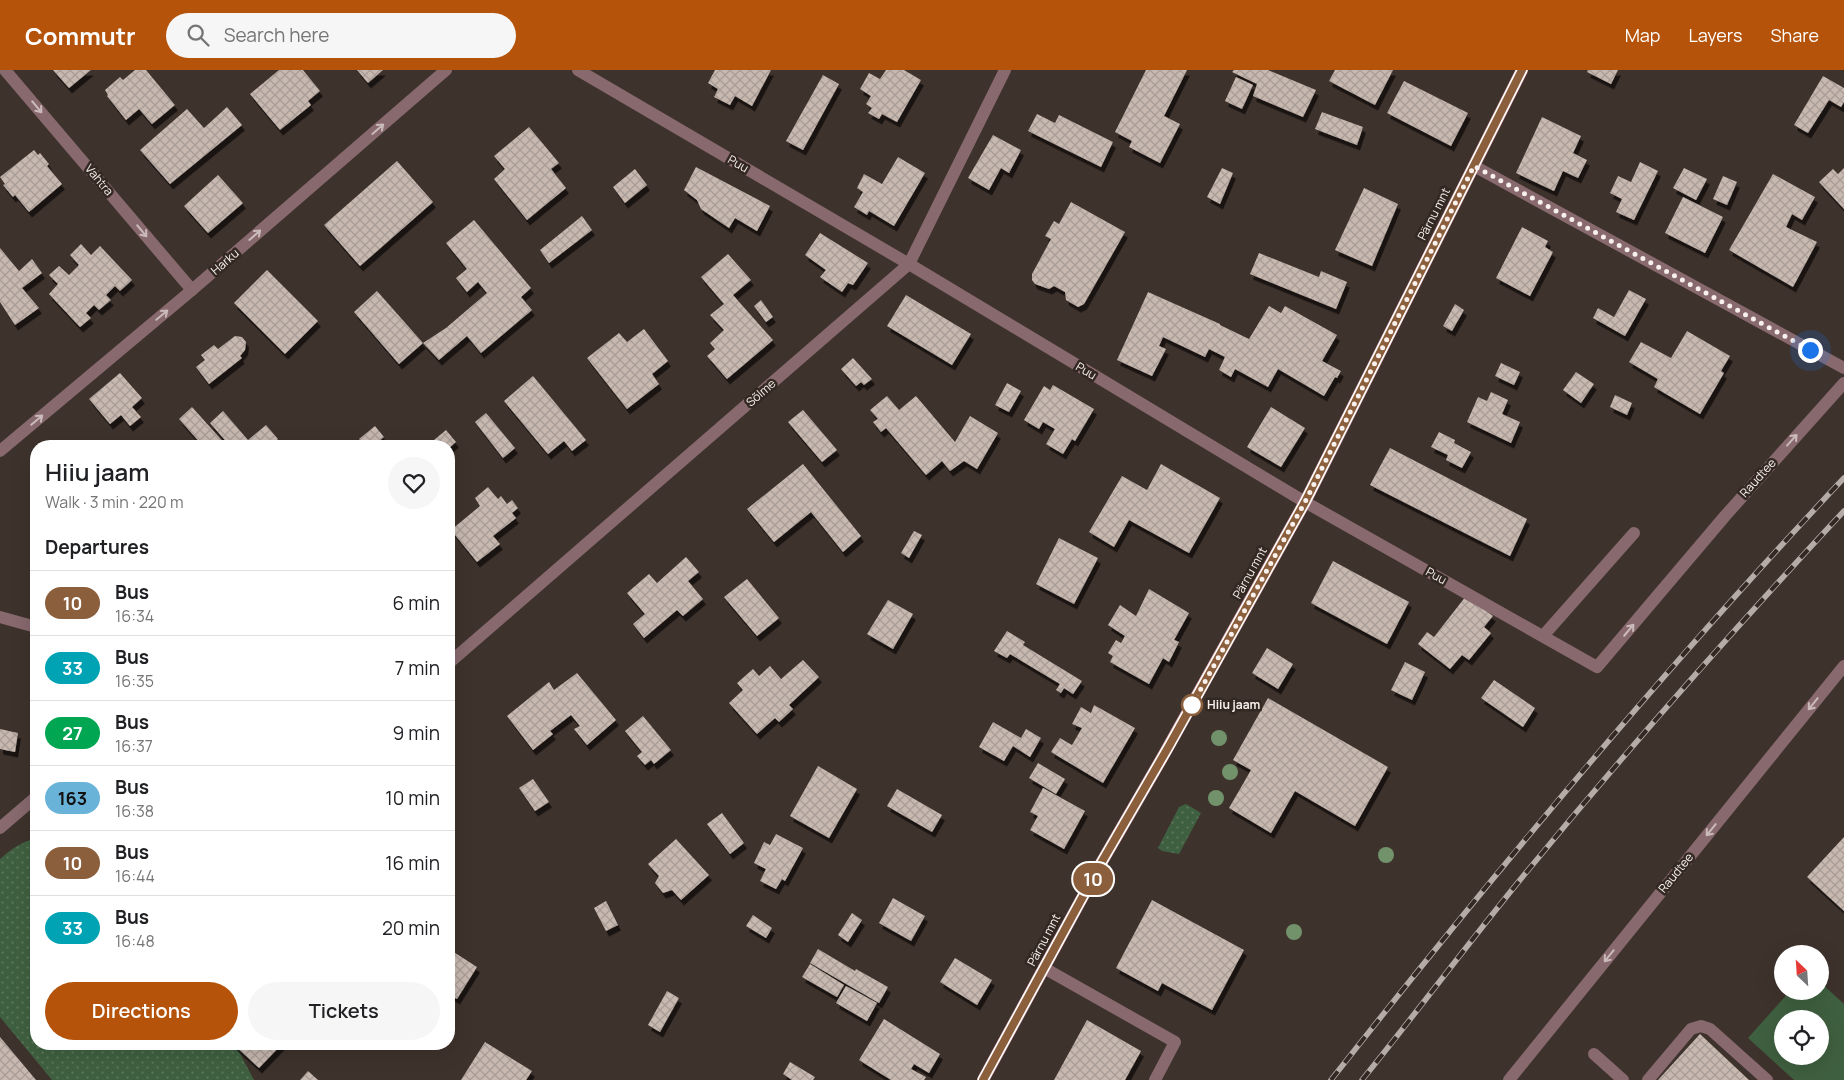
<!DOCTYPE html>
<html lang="en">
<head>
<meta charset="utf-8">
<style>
	:root { --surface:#fff; --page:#f6f6f6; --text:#202124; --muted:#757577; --line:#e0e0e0; --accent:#b45309 }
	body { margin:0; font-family:Manrope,sans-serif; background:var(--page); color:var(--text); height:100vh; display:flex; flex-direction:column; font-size:19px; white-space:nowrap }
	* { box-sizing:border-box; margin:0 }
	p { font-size:16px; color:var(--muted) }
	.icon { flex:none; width:28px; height:28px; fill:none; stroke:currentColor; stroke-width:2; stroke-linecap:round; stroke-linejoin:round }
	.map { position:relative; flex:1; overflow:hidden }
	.sheet { position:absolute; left:30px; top:370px; width:425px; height:610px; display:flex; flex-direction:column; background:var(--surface); border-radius:20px; box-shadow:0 5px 20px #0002 }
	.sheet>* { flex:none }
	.badge { padding:0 10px; border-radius:16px; font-size:18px; line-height:32px }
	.needle { width:32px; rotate:335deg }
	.tools { position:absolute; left:1774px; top:875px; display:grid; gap:10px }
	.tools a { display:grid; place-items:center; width:55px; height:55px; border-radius:50%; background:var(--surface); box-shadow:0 5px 20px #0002; font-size:25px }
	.you { position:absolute; width:25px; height:25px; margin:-12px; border:4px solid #fff; border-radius:50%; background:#1a73e8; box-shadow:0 0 0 8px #1a73e833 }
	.map>.badge { position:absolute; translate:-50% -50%; box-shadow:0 0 0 2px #fff }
	h2 { padding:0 15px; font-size:19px; line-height:45px }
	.round { display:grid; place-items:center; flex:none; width:52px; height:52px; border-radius:26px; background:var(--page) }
	.summary { display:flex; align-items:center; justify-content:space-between; height:85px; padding:0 15px }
	h1 { font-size:24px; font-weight:600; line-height:38px }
	.button { display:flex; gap:10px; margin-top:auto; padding:10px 15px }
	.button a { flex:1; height:58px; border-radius:30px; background:var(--accent); color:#fff; font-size:20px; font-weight:600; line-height:58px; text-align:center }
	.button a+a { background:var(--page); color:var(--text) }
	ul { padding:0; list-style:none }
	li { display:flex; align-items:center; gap:15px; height:65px; padding:0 15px; border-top:1px solid var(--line) }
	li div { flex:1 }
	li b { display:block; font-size:19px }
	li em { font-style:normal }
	li .badge { min-width:55px; font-weight:700; text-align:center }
	header { display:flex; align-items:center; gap:30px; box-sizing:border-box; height:70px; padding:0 25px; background:var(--accent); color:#fff }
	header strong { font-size:24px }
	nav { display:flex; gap:28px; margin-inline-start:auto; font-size:18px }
	.search { width:350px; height:45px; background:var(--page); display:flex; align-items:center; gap:12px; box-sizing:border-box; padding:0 18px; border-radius:28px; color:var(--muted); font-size:19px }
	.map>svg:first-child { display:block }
	.green { fill:url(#green-dots) }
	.pitch { fill:#3f6040; fill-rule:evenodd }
	.building { fill:url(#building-cross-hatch); filter:url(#shadow) }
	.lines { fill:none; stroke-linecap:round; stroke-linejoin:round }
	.minor { stroke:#87696e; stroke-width:12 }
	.major { stroke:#d89ca6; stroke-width:12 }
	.rail-casing { stroke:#b5aba7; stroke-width:5.5 }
	.rail { stroke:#332822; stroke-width:4; stroke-dasharray:11; stroke-linecap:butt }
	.tree { fill:#71926b }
	.oneway { stroke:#cbbaba }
	.line-casing { stroke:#fff; stroke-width:11 }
	.line { stroke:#8b5e3c; stroke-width:8 }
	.walk { stroke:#f8f0ec; stroke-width:5; stroke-dasharray:0 9 }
	.stop-dot { fill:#fff; stroke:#8b5e3c; stroke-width:2.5 }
	.labels { text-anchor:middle; stroke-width:5; stroke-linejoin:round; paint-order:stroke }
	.street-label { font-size:12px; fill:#f8f0ec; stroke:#332822 }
	.stop-label { font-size:12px; font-weight:bold; fill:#f8f0ec; stroke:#332822; text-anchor:start }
</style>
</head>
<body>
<header>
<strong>Commutr</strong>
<div class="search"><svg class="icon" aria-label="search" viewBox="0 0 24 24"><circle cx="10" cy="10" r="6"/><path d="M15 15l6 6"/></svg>Search here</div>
<nav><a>Map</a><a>Layers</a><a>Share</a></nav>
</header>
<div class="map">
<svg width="1844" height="1010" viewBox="0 0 1844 1010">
	<defs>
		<pattern id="green-dots" width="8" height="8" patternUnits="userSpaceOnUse" patternTransform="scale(1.25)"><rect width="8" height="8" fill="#3f6040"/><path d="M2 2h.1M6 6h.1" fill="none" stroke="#5c775c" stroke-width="1.8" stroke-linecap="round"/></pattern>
		<pattern id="building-cross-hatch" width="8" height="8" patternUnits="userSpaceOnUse" patternTransform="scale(1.25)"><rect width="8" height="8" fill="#c7b8b0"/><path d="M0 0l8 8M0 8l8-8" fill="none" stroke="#a89c96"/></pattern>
		<filter id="shadow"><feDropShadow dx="3" dy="5.5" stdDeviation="0" flood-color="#0009"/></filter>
	</defs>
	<rect width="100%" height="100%" fill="#3e322c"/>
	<g class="green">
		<path d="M1186 734 1201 743 1179 784 1162 781 1158 778 1179 737Z"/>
		<path d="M36 768V974H235L254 1010H52L0 947V789C11 779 22 772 36 768Z"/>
	</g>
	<path class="pitch" d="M1820 912 1844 934V1010H1794L1748 968 1790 921H1820ZM1782 949H1820V986H1782Z"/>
	<g class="building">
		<path d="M53 0H91L69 18Z"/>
		<path d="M135 0H146L175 35 152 54 139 39 126 50 107 26 108 25 105 20 120 7 123 10Z"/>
		<path d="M279 0H303L320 21 308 31 311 35 280 60 250 24Z"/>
		<path d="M357 0H383L368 13Z"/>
		<path d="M715 0H771L752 36 735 26 730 35 714 27 718 19 708 13Z"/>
		<path d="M886 0H904L921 10 897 52 882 44 879 49 868 43 872 38 866 34 871 26 860 19 869 3 880 9Z"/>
		<path d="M1146 0H1187L1164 46 1180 54 1160 93 1129 77 1132 71 1115 62Z"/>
		<path d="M1234 0H1268L1316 20 1303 47 1253 26 1257 14 1232 2Z"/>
		<path d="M1335 0H1393L1375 35 1329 11Z"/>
		<path d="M1588 0H1618L1611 14 1587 2Z"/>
		<path d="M823 5 839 14 803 80 786 71Z"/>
		<path d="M1823 6 1844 18V32L1841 37 1829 30 1808 63 1794 55Z"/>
		<path d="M1236 7 1253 15 1242 39 1225 31Z"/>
		<path d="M1404 11 1468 43 1451 76 1387 43Z"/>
		<path d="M227 37 242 55 170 114 140 80 187 39 204 58Z"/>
		<path d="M1322 42 1363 57 1357 75 1315 59Z"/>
		<path d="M1037 44 1055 53 1059 45 1113 72 1101 97 1028 61Z"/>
		<path d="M1542 47 1581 66 1573 83 1587 90 1578 108 1563 101 1554 121 1516 103Z"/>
		<path d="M529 57 559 93 551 99 566 118 527 150 494 109 505 99 494 86Z"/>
		<path d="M993 65 1021 80 1009 103 1001 98 989 120 968 108Z"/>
		<path d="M34 80 38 85 40 83 49 94 47 96 62 114 29 142 15 125 13 127 3 115 5 114 0 107Z"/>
		<path d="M898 87 925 103 894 156 869 141 867 145 854 137 863 122 857 118 864 104 882 114Z"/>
		<path d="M397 91 433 132 360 196 324 155Z"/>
		<path d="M1640 92 1658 101 1634 150 1616 142 1622 129 1610 123 1618 106 1631 112Z"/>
		<path d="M696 97 770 136 757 161 735 148 729 158 701 139 697 130 684 120Z"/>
		<path d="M1222 98 1233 103 1220 134 1207 127Z"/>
		<path d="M1684 98 1707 109 1696 130 1673 118Z"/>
		<path d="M1844 98V139L1819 112 1833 99 1838 104Z"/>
		<path d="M635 99 647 115 625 133 613 117Z"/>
		<path d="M1773 104 1815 127 1802 150 1792 144 1786 157 1817 172 1793 217 1729 180Z"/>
		<path d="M218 105 243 133 208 163 184 136Z"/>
		<path d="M1723 106 1737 112 1727 135 1713 129Z"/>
		<path d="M1364 118 1398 134 1372 196 1335 180Z"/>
		<path d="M1683 127 1723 147 1705 183 1665 163Z"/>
		<path d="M1071 132 1125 162 1084 234 1078 237 1066 230 1065 222 1054 216 1049 219 1035 214 1032 210V204L1051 169 1045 166 1054 151 1059 154Z"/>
		<path d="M582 146 592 160 549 193 540 180Z"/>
		<path d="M474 150 531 218 521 227 532 240 481 283 467 266 439 290 423 273 446 258 487 223 478 212 467 222 456 208 467 199 446 173Z"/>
		<path d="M1522 157 1548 171 1545 177 1553 182 1530 226 1496 208Z"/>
		<path d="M820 163 868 193 853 215 848 213 842 222 820 207 826 200 805 185Z"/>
		<path d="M81 174 91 185 100 176 132 210 120 221 115 216 106 225 111 230 99 240 94 235 86 243 91 248 80 257 49 224 58 214 49 205 59 196 69 205 79 195 70 185Z"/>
		<path d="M0 178 19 201 32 189 42 203 22 218 39 238 15 255 0 232Z"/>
		<path d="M1259 183 1319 207 1321 201 1347 212 1336 239 1250 204Z"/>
		<path d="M728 184 751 210 733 225 773 270 727 309 707 286 715 279 710 273 724 260 710 245 724 234 701 207Z"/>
		<path d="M267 200 318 251 285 284 234 233Z"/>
		<path d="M1629 220 1646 229 1625 266 1593 248 1598 238 1614 247Z"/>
		<path d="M377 221 423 273 399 294 354 242Z"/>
		<path d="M1148 222 1220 254V255L1249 269 1269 236 1281 243 1285 236 1337 265 1322 291 1341 301 1337 308 1335 307 1324 326 1278 299 1268 317 1235 299 1231 307 1219 300 1225 287 1209 279 1205 287 1163 267 1159 276 1166 279 1152 306 1117 290Z"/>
		<path d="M906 225 971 264 952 295 887 256Z"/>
		<path d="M761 230 773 247 766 252 754 236Z"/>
		<path d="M1455 234 1464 240 1452 261 1443 256Z"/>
		<path d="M644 259 668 291 652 304 659 314 627 339 587 288 619 263 627 272Z"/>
		<path d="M1687 261 1730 286 1721 301 1724 303 1700 344 1654 317 1658 309 1629 292 1641 272 1671 288Z"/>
		<path d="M235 266 242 267 246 272 245 280 240 286 242 288 209 314 196 297 205 290 201 285 214 275 218 279Z"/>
		<path d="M853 288 872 309 864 315 861 312 856 316 841 299Z"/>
		<path d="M1501 293 1520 302 1514 315 1495 306Z"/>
		<path d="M1576 302 1594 314 1581 333 1563 320Z"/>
		<path d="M120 303 142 328 132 337 141 347 130 356 121 345 110 354 89 329Z"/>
		<path d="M533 306 586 370 572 381 564 371 548 384 504 331Z"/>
		<path d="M1007 313 1021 321 1009 342 995 335Z"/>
		<path d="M1053 315 1094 339 1075 371 1072 369 1063 384 1046 374 1055 359 1043 352 1039 359 1024 350 1044 316 1050 320Z"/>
		<path d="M1491 322 1508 330 1502 344 1520 352 1511 373 1467 352 1478 327 1487 331Z"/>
		<path d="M1615 325 1632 333 1627 345 1610 337Z"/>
		<path d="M887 326 899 340 916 326 955 372 970 346 998 363 977 399 964 391 950 401 942 391 926 405 886 358 881 362 873 352 878 349 870 340Z"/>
		<path d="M192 337 227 376H203L179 349Z"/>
		<path d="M1271 337 1305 358 1281 397 1247 377Z"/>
		<path d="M803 340 837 380 822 392 788 352Z"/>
		<path d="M223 341 248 370 266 355 278 369 270 376H230L210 353Z"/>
		<path d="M486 343 515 378 503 388 475 352Z"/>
		<path d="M375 356 384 367 373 376H365L359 369Z"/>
		<path d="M446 360 456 372 449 378V376H439L434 370Z"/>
		<path d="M1439 362 1455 370 1454 373 1471 382 1462 398 1446 390 1448 385 1431 377Z"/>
		<path d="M1390 378 1527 449 1510 486 1370 415Z"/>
		<path d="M803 394 861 466 843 482 811 442 774 472 747 439Z"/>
		<path d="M1161 394 1220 428 1189 483 1129 450 1114 477 1089 462 1122 406 1147 420Z"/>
		<path d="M488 417 498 429 501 426 507 434 512 430 518 438 512 443 516 448 493 466 500 474 477 492 451 460 480 436 475 428Z"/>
		<path d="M914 461 922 465 909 488 901 483Z"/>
		<path d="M1059 468 1098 488 1074 534 1036 514Z"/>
		<path d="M686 487 699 502 688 511 703 529 683 546 677 540 644 568 633 554 645 544 627 523 649 504 657 513Z"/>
		<path d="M1333 491 1409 532 1387 574 1311 533Z"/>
		<path d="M747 509 779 548 757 566 724 527Z"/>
		<path d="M1149 519 1189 543 1174 570 1179 572 1169 592 1163 588 1149 614 1110 592 1113 586 1108 583 1116 570 1121 573 1125 566 1108 555 1120 535 1136 546Z"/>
		<path d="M1466 526 1493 546 1484 557 1491 563 1469 590 1462 585 1450 599 1418 574 1427 562 1434 567Z"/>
		<path d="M888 530 913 544 893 579 867 564Z"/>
		<path d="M1007 561 1025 572 1023 575 1082 611 1073 624 1064 618 1061 623 1056 620 1060 614 1010 584 1007 588 994 581Z"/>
		<path d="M1267 578 1293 594 1278 619 1252 603Z"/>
		<path d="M803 590 819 607 789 635 793 639 779 652 775 648 757 664 729 633 743 620 737 613 753 599 759 606 770 596 781 609Z"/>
		<path d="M1405 592 1425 602 1412 630 1391 620Z"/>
		<path d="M577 603 616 650 587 675 574 659 580 656 571 645 550 661 553 664 533 680 507 646 549 612 554 620Z"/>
		<path d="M1494 610 1535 638 1523 657 1481 628Z"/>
		<path d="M1268 628 1388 697 1355 756 1295 721 1271 763 1229 738 1251 700 1233 690Z"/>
		<path d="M1094 635 1135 658 1103 713 1051 682 1060 668 1072 675 1082 658 1072 654 1081 637 1091 643Z"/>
		<path d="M643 646 671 680 654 694 651 690 645 695 637 686 642 682 625 661Z"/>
		<path d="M993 652 1021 668 1026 659 1041 668 1030 687 1013 676 1004 691 979 677Z"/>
		<path d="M0 659 18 663 15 682 0 679Z"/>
		<path d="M1038 693 1065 709 1056 724 1029 708Z"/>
		<path d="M818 696 857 719 829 768 790 746Z"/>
		<path d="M533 709 549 732 535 741 519 718Z"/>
		<path d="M1043 718 1085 741 1064 779 1030 760 1038 746 1030 742Z"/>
		<path d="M897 719 942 745 932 762 887 736Z"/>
		<path d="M722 743 744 773 730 784 707 754Z"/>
		<path d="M776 764 803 778 785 811 782 809 776 819 760 811 766 799 754 793 764 772 770 775Z"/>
		<path d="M1844 767V841L1807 807Z"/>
		<path d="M676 769 709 805 681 830 672 820 663 823 655 813 659 806 648 794Z"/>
		<path d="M893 828 925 846 911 871 879 853Z"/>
		<path d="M1152 830 1244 880 1212 940 1162 913 1158 921 1116 898Z"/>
		<path d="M606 831 618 855 606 861 594 838Z"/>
		<path d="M852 843 862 850 848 872 838 865Z"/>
		<path d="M753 845 772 858 766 868 746 856Z"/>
		<path d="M449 879 477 897 457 929 449 924Z"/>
		<path d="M818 879 855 901 856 899 888 917 879 933 810 893Z"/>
		<path d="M955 888 992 910 977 935 940 912Z"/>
		<path d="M810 894 844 915 837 927 802 907Z"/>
		<path d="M846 916 877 933 867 951 836 933Z"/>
		<path d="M667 921 679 928 660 962 648 955Z"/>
		<path d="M884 949 940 984 929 1003 914 994 911 999 926 1007 924 1010H891L859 990Z"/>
		<path d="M1087 950 1141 981 1125 1010H1054Z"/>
		<path d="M1700 964 1749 1010H1658Z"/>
		<path d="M0 967 36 1010H0Z"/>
		<path d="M485 972 532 1001 526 1010H461Z"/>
		<path d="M233 974H282L259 998Z"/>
		<path d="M790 992 815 1007 813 1010H792L783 1004Z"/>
		<path d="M308 1001 318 1010H300Z"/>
	</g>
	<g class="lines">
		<g class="minor">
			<path d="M5 0 192 220"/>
			<path d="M578 0 909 194 1305 432 1597 597 1725 446 1844 313"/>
			<path d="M1474 96 1844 298"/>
			<path d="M0 381 192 220 446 0"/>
			<path d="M0 547 36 557"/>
			<path d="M1543 566 1634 463"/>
			<path d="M449 593 909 194 1005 0"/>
			<path d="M0 758 36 727"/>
			<path d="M1044 898 1175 972 1155 1010"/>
			<path d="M1594 984 1623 1010"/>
			<path d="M1509 1010 1844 596"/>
			<path d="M1648 1010 1691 959 1701 956 1710 959 1767 1010"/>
		</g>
		<path class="major" d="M983 1010 1100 795 1162 688 1305 432 1522 0"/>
		<defs>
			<g id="rail">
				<path d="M1331 1010C1494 803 1663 600 1844 408"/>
				<path d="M1362 1010C1417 942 1469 872 1524 805 1627 680 1734 559 1844 441"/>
			</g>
		</defs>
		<use href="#rail" class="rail-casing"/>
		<use href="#rail" class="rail"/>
	</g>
	<g class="tree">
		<circle cx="1219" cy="668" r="8"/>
		<circle cx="1230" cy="702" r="8"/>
		<circle cx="1216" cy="728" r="8"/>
		<circle cx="1386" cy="785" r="8"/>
		<circle cx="1294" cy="862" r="8"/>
	</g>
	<defs><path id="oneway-shaft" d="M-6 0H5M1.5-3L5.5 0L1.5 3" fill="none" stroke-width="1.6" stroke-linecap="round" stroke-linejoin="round" transform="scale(1.25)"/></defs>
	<g class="oneway">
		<use href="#oneway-shaft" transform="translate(37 37) rotate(50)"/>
		<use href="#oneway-shaft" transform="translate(378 59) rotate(-41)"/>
		<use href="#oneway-shaft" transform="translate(142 161) rotate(50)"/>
		<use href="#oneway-shaft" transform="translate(255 165) rotate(-41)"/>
		<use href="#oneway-shaft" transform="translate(162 245) rotate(-40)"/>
		<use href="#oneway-shaft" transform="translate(37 350) rotate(-40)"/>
		<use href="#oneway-shaft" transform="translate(1792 370) rotate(-48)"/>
		<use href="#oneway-shaft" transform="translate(1629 560) rotate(-50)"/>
		<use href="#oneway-shaft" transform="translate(1813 634) rotate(129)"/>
		<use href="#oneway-shaft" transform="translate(1711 760) rotate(129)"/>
		<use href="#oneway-shaft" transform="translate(1609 886) rotate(129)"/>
	</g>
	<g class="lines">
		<defs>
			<path id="line" d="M983 1010 1100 795 1169 676 1305 432 1522 0"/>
		</defs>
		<use href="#line" class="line-casing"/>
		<use href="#line" class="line"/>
		<path class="walk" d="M1192 635 1305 432 1474 96 1810 280"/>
	</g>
	<circle class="stop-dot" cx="1192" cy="635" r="10"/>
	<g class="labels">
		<g class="street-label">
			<text transform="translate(738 94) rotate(30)" y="4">Puu</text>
			<text transform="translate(99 110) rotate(50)" y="4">Vahtra</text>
			<text transform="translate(1434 144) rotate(-63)" y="4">Pärnu mnt</text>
			<text transform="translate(225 192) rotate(-41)" y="4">Harku</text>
			<text transform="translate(1086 301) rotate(31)" y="4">Puu</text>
			<text transform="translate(761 323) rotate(-41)" y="4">Sõlme</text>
			<text transform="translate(1758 408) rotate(-48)" y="4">Raudtee</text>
			<text transform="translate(1250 503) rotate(-61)" y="4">Pärnu mnt</text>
			<text transform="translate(1436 506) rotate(29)" y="4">Puu</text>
			<text transform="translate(1676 803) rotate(-51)" y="4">Raudtee</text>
			<text transform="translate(1044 870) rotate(-62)" y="4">Pärnu mnt</text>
		</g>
		<g class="stop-label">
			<text x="1207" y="639">Hiiu jaam</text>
		</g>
	</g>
</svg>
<div class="tools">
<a><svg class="needle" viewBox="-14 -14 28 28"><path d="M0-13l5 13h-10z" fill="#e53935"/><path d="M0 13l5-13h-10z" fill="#757577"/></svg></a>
<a><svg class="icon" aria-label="locate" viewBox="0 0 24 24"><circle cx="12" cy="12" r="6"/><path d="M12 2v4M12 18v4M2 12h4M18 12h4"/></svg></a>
</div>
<div class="you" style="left:1810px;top:280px"></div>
<b class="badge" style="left:1093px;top:809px;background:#8b5e3c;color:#fff">10</b>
<section class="sheet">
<div class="summary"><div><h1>Hiiu jaam</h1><p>Walk · 3 min · 220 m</p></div><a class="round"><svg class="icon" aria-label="heart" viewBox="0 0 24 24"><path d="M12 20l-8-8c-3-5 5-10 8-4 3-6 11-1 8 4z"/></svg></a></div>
<h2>Departures</h2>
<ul>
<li><span class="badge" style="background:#8b5e3c;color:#fff">10</span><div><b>Bus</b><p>16:34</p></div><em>6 min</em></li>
<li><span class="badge" style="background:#00a3b4;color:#fff">33</span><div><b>Bus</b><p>16:35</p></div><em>7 min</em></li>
<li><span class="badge" style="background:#00a651;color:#fff">27</span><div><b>Bus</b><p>16:37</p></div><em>9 min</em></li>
<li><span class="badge" style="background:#69b3d9;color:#111">163</span><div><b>Bus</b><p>16:38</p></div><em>10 min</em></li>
<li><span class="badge" style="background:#8b5e3c;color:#fff">10</span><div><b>Bus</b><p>16:44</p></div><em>16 min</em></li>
<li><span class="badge" style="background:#00a3b4;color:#fff">33</span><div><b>Bus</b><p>16:48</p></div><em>20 min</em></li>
</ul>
<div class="button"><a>Directions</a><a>Tickets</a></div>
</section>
</div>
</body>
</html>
